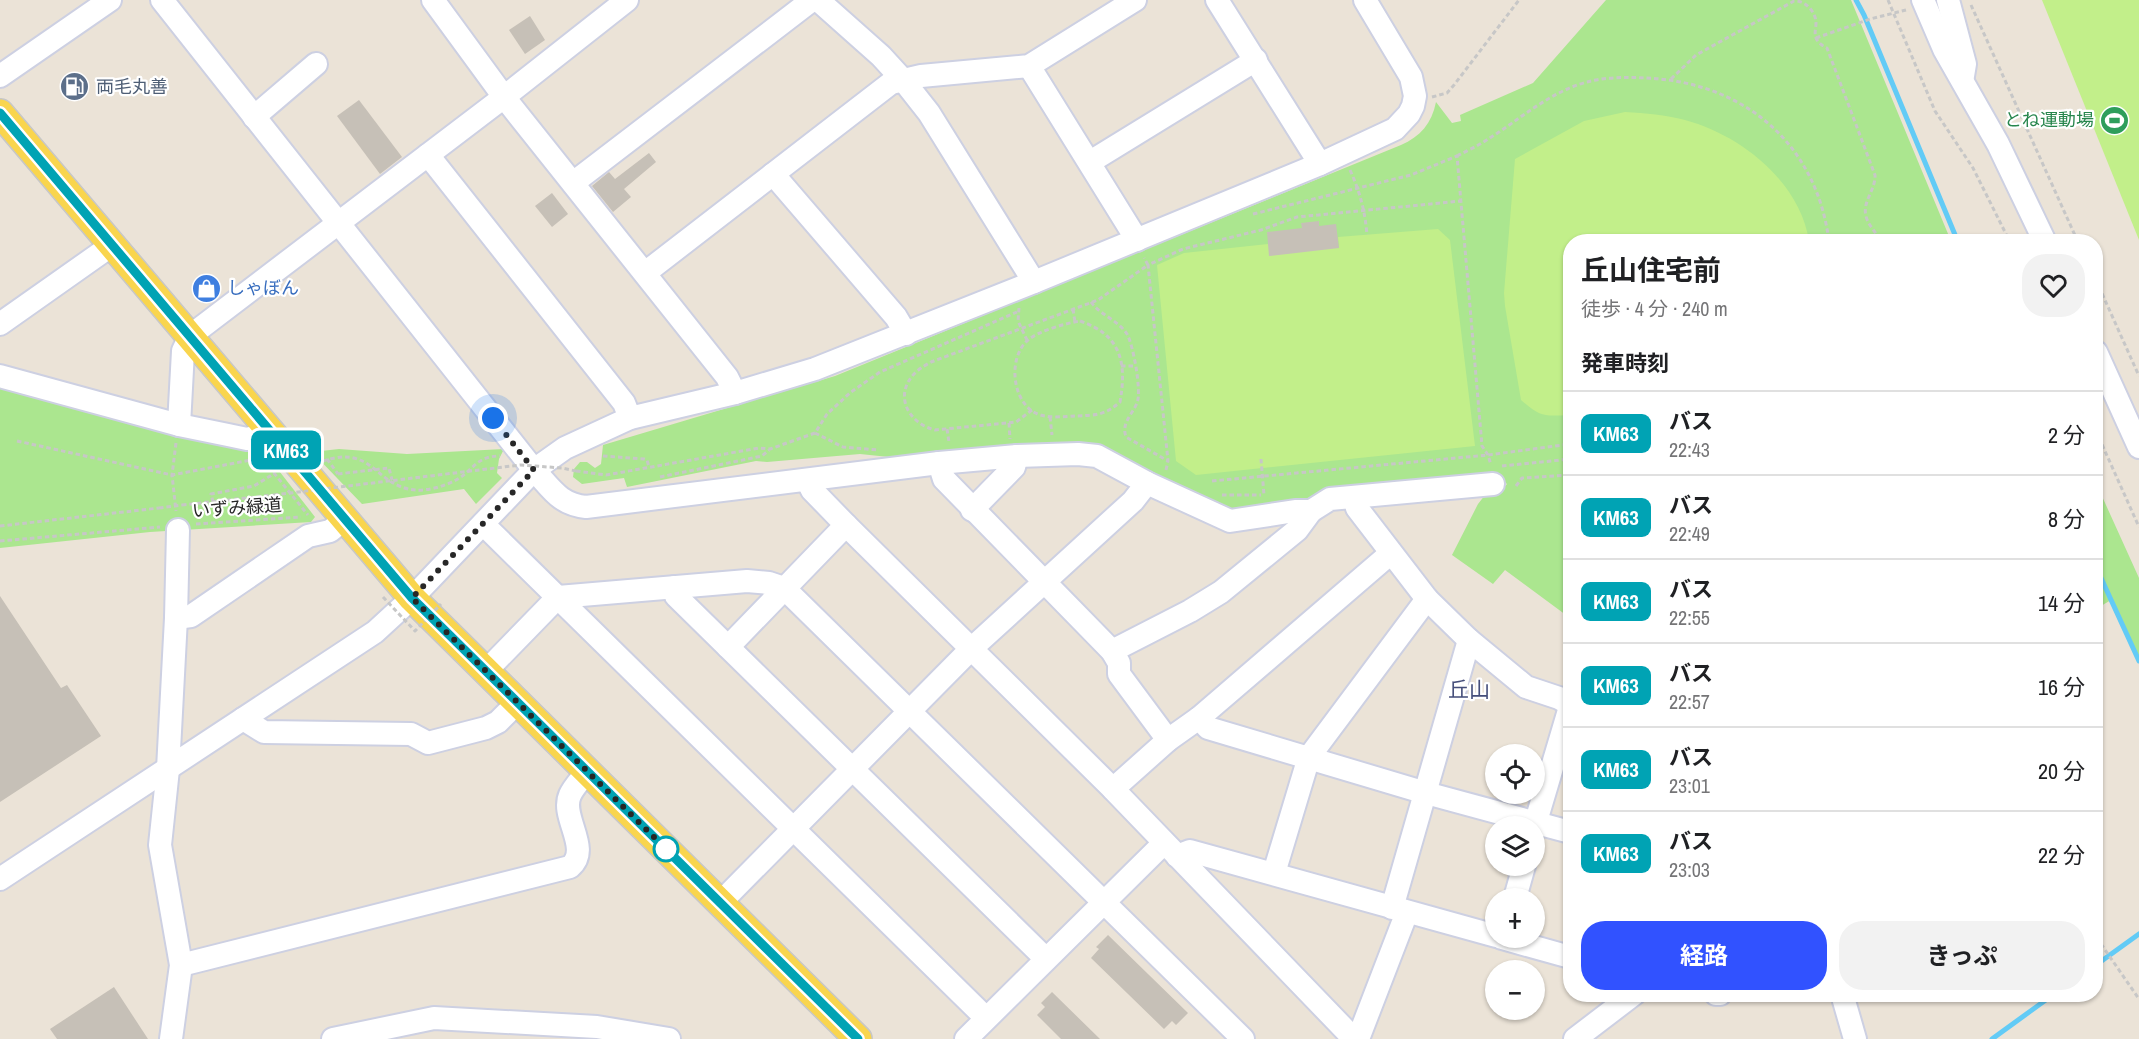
<!DOCTYPE html>
<html lang="ja">
<head>
<meta charset="utf-8">
<style>
	:root { --surface:#fff; --page:#f2f2f2; --text:#202124; --muted:#757577; --line:#e0e0e0; --accent:#3152ff }
	body { margin:0; font-family:"Archivo Narrow","Noto Sans JP",sans-serif; background:var(--page); color:var(--text); height:100vh; display:flex; flex-direction:column; font-size:22px; white-space:nowrap }
	* { box-sizing:border-box; margin:0 }
	p { font-size:20px; color:var(--muted) }
	.icon { flex:none; width:33px; height:33px; fill:none; stroke:currentColor; stroke-width:2; stroke-linecap:round; stroke-linejoin:round }
	.map { position:relative; flex:1; overflow:hidden }
	.details { position:absolute; left:1563px; top:234px; width:540px; height:768px; display:flex; flex-direction:column; background:var(--surface); border-radius:24px; box-shadow:0 2px 4px #0004 }
	.details>* { flex:none }
	.badge { padding:0 12px; border-radius:9px; font-size:21px; line-height:39px }
	.controls { position:absolute; left:1485px; top:744px; display:grid; gap:12px }
	.controls a { display:grid; place-items:center; width:60px; height:60px; border-radius:50%; background:var(--surface); box-shadow:0 2px 4px #0004; font-size:30px }
	.you { position:absolute; width:30px; height:30px; margin:-15px; border:4px solid #fff; border-radius:50%; background:#1a73e8; box-shadow:0 0 0 9px #1a73e833 }
	.map>.badge { position:absolute; translate:-50% -50%; box-shadow:0 0 0 3px #fff }
	h2 { padding:0 18px; font-size:22px; line-height:54px }
	.round { display:grid; place-items:center; flex:none; width:63px; height:63px; border-radius:24px; background:var(--page) }
	.headline { display:flex; align-items:center; justify-content:space-between; height:102px; padding:0 18px }
	h1 { font-size:28px; font-weight:700; line-height:45px }
	.button { display:flex; gap:12px; margin-top:auto; padding:12px 18px }
	.button a { flex:1; height:69px; border-radius:24px; background:var(--accent); color:#fff; font-size:24px; font-weight:700; line-height:69px; text-align:center }
	.button a+a { background:var(--page); color:var(--text) }
	ul { padding:0; list-style:none }
	li { display:flex; align-items:center; gap:18px; height:84px; padding:0 18px; border-top:2px solid var(--line) }
	li div { flex:1 }
	li b { display:block; font-size:22px }
	li em { font-style:normal }
	li .badge { min-width:66px; font-weight:700; text-align:center }
	.map>svg:first-child { display:block }
	.green { fill:#abe68f }
	.pitch { fill:#c2ef8a }
	.lines { fill:none; stroke-linecap:round; stroke-linejoin:round }
	.stream { stroke:#62cbf6; stroke-width:5 }
	.building { fill:#c6c0b7 }
	.minor-casing { stroke:#cdd0e2; stroke-width:26 }
	.major-casing { stroke:#c7c7c7; stroke-width:30 }
	.path { stroke:#c7c7c7; stroke-width:3; stroke-dasharray:4.5 3; stroke-linecap:butt }
	.minor { stroke:#fff; stroke-width:22 }
	.major { stroke:#f9d54e; stroke-width:27 }
	.path-bridge { stroke:#c7c7c7; stroke-width:3; stroke-dasharray:4.5 3; stroke-linecap:butt }
	.line-casing { stroke:#fff; stroke-width:14 }
	.line { stroke:#00a3b4; stroke-width:9 }
	.walk { stroke:#272727; stroke-width:6; stroke-dasharray:0 10.8 }
	.stop-dot { fill:#fff; stroke:#00a3b4; stroke-width:3 }
	.labels { text-anchor:middle; stroke-width:4.5; stroke-linejoin:round; paint-order:stroke }
	.service-label { font-size:18px; fill:#4e5e75; stroke:#fff; text-anchor:start }
	.leisure-label { font-size:18px; fill:#27864d; stroke:#fff; text-anchor:end }
	.shop-label { font-size:18px; fill:#366cbe; stroke:#fff; text-anchor:start }
	.street-label { font-size:18px; fill:#272727; stroke:#fff }
	.quarter-label { font-size:21px; fill:#454e7a; stroke:#fff }
</style>
</head>
<body>
<div class="map">
<svg width="2139" height="1039" viewBox="0 0 2139 1039">
	<rect width="100%" height="100%" fill="#ebe3d7"/>
	<g class="green">
		<path d="M1606 0H1851L1951 241 1570 242V618L1505 570 1493 584 1452 555 1478 504 1489 490 1499 493 1507 484 1499 477 1484 473 1331 488 1308 502 1236 513 1096 448 810 468 889 457 860 454 767 462 756 461 627 487 624 478 582 484 573 477 574 469 580 462H587L595 468 601 464 603 445 835 376 1401 145C1420 137 1432 123 1436 102L1452 123 1461 121 1460 115 1533 83Z"/>
		<path d="M0 382 177 431 262 449 315 517 311 522 150 532 0 548Z"/>
		<path d="M339 449 407 454 504 449 499 459 497 473 502 478 476 504 464 489 362 504 312 452Z"/>
		<path d="M2096 483 2139 578V661L2111 600 2096 609Z"/>
	</g>
	<g class="pitch">
		<path d="M2042 0H2139V240Z"/>
		<path d="M1625 112C1646 113 1665 115 1685 120 1741 135 1800 182 1809 241L1570 242V415C1544 416 1542 418 1521 400L1505 306 1504 293 1515 159 1584 121Z"/>
		<path d="M1438 229 1450 240 1475 446 1196 475 1176 461 1157 265 1184 253 1268 244 1339 248 1338 237Z"/>
	</g>
	<g class="lines">
		<g class="stream">
			<path d="M1856 0 1864 15 1958 242"/>
			<path d="M2096 567 2139 661"/>
			<path d="M2096 965 2139 934"/>
			<path d="M1992 1039 2054 994"/>
		</g>
	</g>
	<g class="building">
		<path d="M530 16 545 40 525 54 509 30Z"/>
		<path d="M359 100 402 157 380 174 337 116Z"/>
		<path d="M649 153 656 162 624 189 631 197 613 212 592 186 609 172 615 179Z"/>
		<path d="M552 193 568 214 552 227 535 206Z"/>
		<path d="M1319 221V226L1336 224 1339 248 1269 256 1267 232 1302 228 1301 223Z"/>
		<path d="M209 274 220 290 203 301 192 286Z"/>
		<path d="M0 596 61 688 67 685 101 736 0 802Z"/>
		<path d="M1108 935 1188 1013 1176 1025 1172 1021 1164 1029 1091 958 1099 949 1096 947Z"/>
		<path d="M114 987 148 1039H57L50 1029Z"/>
		<path d="M1052 992 1100 1039H1061L1037 1015 1045 1007 1041 1003Z"/>
	</g>
	<g class="lines">
		<defs>
			<g id="minor">
				<path d="M162 0 534 470C552 489 559 504 586 507L939 463 1017 456 1078 454 1097 456 1147 483 1230 521 1295 511H1311L1330 499 1493 484"/>
				<path d="M433 0 504 97 727 377 735 393"/>
				<path d="M818 0 881 56 903 80 929 113 1034 282"/>
				<path d="M1217 0 1320 164"/>
				<path d="M1923 0 1944 49 1998 144 2045 242"/>
				<path d="M1948 0 1965 64 1963 76"/>
				<path d="M1029 66 1137 240"/>
				<path d="M0 76 110 0"/>
				<path d="M254 117 316 64"/>
				<path d="M428 155 624 403 630 418"/>
				<path d="M1090 162 1256 60"/>
				<path d="M773 174 896 317 906 334"/>
				<path d="M573 183 812 0"/>
				<path d="M645 273 891 83 921 76 1029 66 1135 0"/>
				<path d="M0 324 112 245"/>
				<path d="M2096 352 2139 447"/>
				<path d="M0 376 179 425 228 435 247 439 262 435 270 430"/>
				<path d="M179 425 183 351 190 336 504 97 627 0"/>
				<path d="M939 463 944 479 1112 651 1119 663V674L1168 740"/>
				<path d="M807 480 812 490 846 525 1113 789 1354 1039"/>
				<path d="M1354 498 1357 508 1427 599 1469 640 1526 687 1559 698 1570 704"/>
				<path d="M972 510 1014 467 1017 456"/>
				<path d="M483 524 986 1018"/>
				<path d="M675 587 676 596 1046 959"/>
				<path d="M176 618 191 616 308 536 330 531 345 519"/>
				<path d="M728 647 846 525"/>
				<path d="M1112 651 1190 611 1221 592 1297 530 1311 511"/>
				<path d="M486 671 558 597 747 581 769 583 784 588 1243 1039"/>
				<path d="M1199 718 1208 728 1426 793 1570 832"/>
				<path d="M243 719 264 732 411 734 428 743 486 728 498 722 518 702"/>
				<path d="M1113 789 1168 740 1199 718 1391 553"/>
				<path d="M1534 828 1570 707"/>
				<path d="M1177 856 1190 851 1496 936"/>
				<path d="M1274 873 1309 757 1427 599"/>
				<path d="M0 879 375 632 412 598 534 470 565 448 630 418 735 393 815 369 1034 282 1320 164 1395 129 1409 114 1413 106 1415 96 1411 77 1365 0"/>
				<path d="M1515 898 1524 866"/>
				<path d="M720 903 971 649 1133 501 1147 483"/>
				<path d="M1392 908 1469 640"/>
				<path d="M1502 938 1570 957"/>
				<path d="M181 965 570 867C592 849 560 817 570 795 574 786 582 779 587 771"/>
				<path d="M1716 994H1720"/>
				<path d="M1842 994 1855 1039"/>
				<path d="M171 1039 181 965 160 845 168 769 176 618 178 530"/>
				<path d="M333 1039 434 1018 597 1027 669 1039"/>
				<path d="M966 1039 1164 843"/>
				<path d="M1358 1039 1407 912"/>
				<path d="M1575 1039 1634 994"/>
			</g>
			<path id="major" d="M0 113 412 598 858 1039"/>
		</defs>
		<use href="#minor" class="minor-casing"/>
		<use href="#major" class="major-casing"/>
		<g class="path">
			<path d="M1888 0 1935 111 1973 168 2010 242"/>
			<path d="M1971 5 2078 242"/>
			<path d="M1816 38 1870 19 1906 10"/>
			<path d="M1671 79 1696 55 1794 1C1805 0 1816 12 1816 23 1816 29 1814 32 1816 38 1819 44 1823 46 1827 48L1875 175C1876 189 1862 202 1866 216 1868 226 1877 231 1879 242"/>
			<path d="M1432 97 1447 93 1454 85 1519 0"/>
			<path d="M1457 156C1466 151 1476 147 1485 141 1518 121 1549 92 1587 82 1605 77 1628 77 1646 78 1743 82 1817 143 1829 242"/>
			<path d="M1350 170C1360 192 1365 211 1367 235"/>
			<path d="M1253 214 1411 175 1457 156 1482 446 1488 455 1491 465"/>
			<path d="M2096 280 2139 376"/>
			<path d="M1091 302C1100 315 1118 320 1127 334 1133 344 1142 392 1137 403 1132 415 1121 423 1126 437L1168 461"/>
			<path d="M1019 308 1018 321 1027 340"/>
			<path d="M1073 309 1075 322"/>
			<path d="M1080 321C1121 335 1127 362 1120 402 1105 415 1097 415 1078 416 1063 416 1045 420 1032 411 1011 396 1009 356 1028 340 1038 331 1067 323 1080 321Z"/>
			<path d="M1121 366H1135"/>
			<path d="M1032 410 1016 422 935 430C908 423 893 395 915 373 920 368 926 365 931 362L1098 300 1148 265 1144 258"/>
			<path d="M1050 417 1052 435"/>
			<path d="M1009 423 1010 439"/>
			<path d="M947 429 949 442"/>
			<path d="M2096 431 2139 527"/>
			<path d="M815 433 843 447 879 450"/>
			<path d="M17 441 172 475 251 460"/>
			<path d="M176 443 172 475 176 511"/>
			<path d="M603 456 644 459 647 460 649 467"/>
			<path d="M327 459 338 474"/>
			<path d="M1261 459 1264 495"/>
			<path d="M323 461C374 444 374 486 415 490 428 491 445 486 456 480 474 470 476 456 500 456"/>
			<path d="M1502 466 1570 459"/>
			<path d="M269 467 308 515"/>
			<path d="M1166 470 1168 461 1148 265 1183 249 1261 230 1297 217 1461 201"/>
			<path d="M576 471 606 475 759 448 770 449 815 433 827 414 851 392 880 372 1017 312"/>
			<path d="M660 477 762 456 769 450"/>
			<path d="M1212 481 1488 455 1570 444"/>
			<path d="M1516 486 1522 478 1570 475"/>
			<path d="M1222 495H1261"/>
			<path d="M213 502 211 494 254 486 275 473"/>
			<path d="M182 505 274 495"/>
			<path d="M196 524 301 517"/>
			<path d="M0 526 159 508"/>
			<path d="M0 541 160 527"/>
			<path d="M2101 944 2139 999"/>
		</g>
		<use href="#minor" class="minor"/>
		<use href="#major" class="major"/>
		<g class="path-bridge">
			<path d="M338 474 389 468 392 480"/>
			<path d="M274 495 520 465 562 468 576 471"/>
			<path d="M159 508 182 505"/>
			<path d="M383 597 415 631 441 604"/>
		</g>
	</g>
	<g class="lines">
		<defs>
			<path id="line" d="M0 113 412 598 858 1039"/>
		</defs>
		<use href="#line" class="line-casing"/>
		<use href="#line" class="line"/>
		<path class="walk" d="M493 418 534 470 412 598 670 853 666 849"/>
	</g>
	<defs>
		<symbol id="fuel-disc" viewBox="-11 -11 22 22"><circle r="9.5" fill="#5c6f8a" stroke="#fff"/><path d="M-5.5-6h7V0h2V4h1.3V-2.5L3-4.5l.8-.8L6-3V5H2.5V1h-1V6h-7ZM-4.2-4.7v3.2H.2V-4.7Z" fill="#fff"/></symbol>
		<symbol id="stadium-disc" viewBox="-11 -11 22 22"><circle r="9.5" fill="#2e9e5b" stroke="#fff"/><path d="M0-5a6.5 5 0 1 0 0 10a6.5 5 0 1 0 0-10ZM-3.5-1.8h7v3.6h-7Z" fill="#fff"/></symbol>
		<symbol id="shop-disc" viewBox="-11 -11 22 22"><circle r="9.5" fill="#3f7fe0" stroke="#fff"/><path d="M-5-2.5h2.3a2.7 3.5 0 0 1 5.4 0H5L5.5 6h-11ZM-1.5-2.5h3a1.5 2.3 0 0 0-3 0Z" fill="#fff"/></symbol>
	</defs>
	<g fill-rule="evenodd">
		<use href="#fuel-disc" x="58" y="70" width="33" height="33"/>
		<use href="#stadium-disc" x="2098" y="104" width="33" height="33"/>
		<use href="#shop-disc" x="190" y="272" width="33" height="33"/>
	</g>
	<circle class="stop-dot" cx="666" cy="849" r="12"/>
	<g class="labels">
		<g class="service-label">
			<text x="96" y="93">両毛丸善</text>
		</g>
		<g class="leisure-label">
			<text x="2094" y="126">とね運動場</text>
		</g>
		<g class="shop-label">
			<text x="227" y="294">しゃぼん</text>
		</g>
		<g class="street-label">
			<text transform="translate(237 508) rotate(-4)" y="6">いずみ緑道</text>
		</g>
		<g class="quarter-label">
			<text x="1469" y="697">丘山</text>
		</g>
	</g>
</svg>
<div class="controls">
<a><svg class="icon" aria-label="locate" viewBox="0 0 24 24"><circle cx="12" cy="12" r="6"/><path d="M12 2v4M12 18v4M2 12h4M18 12h4"/></svg></a>
<a><svg class="icon" aria-label="layers" viewBox="0 0 24 24"><path d="M12 4l9 5-9 5-9-5zM3 14l9 5 9-5"/></svg></a>
<a>+</a>
<a>−</a>
</div>
<div class="you" style="left:493px;top:418px"></div>
<b class="badge" style="left:286px;top:450px;background:#00a3b4;color:#fff">KM63</b>
<section class="details">
<div class="headline"><div><h1>丘山住宅前</h1><p>徒歩 · 4 分 · 240 m</p></div><a class="round"><svg class="icon" aria-label="heart" viewBox="0 0 24 24"><path d="M12 20l-8-8c-3-5 5-10 8-4 3-6 11-1 8 4z"/></svg></a></div>
<h2>発車時刻</h2>
<ul>
<li><span class="badge" style="background:#00a3b4;color:#fff">KM63</span><div><b>バス</b><p>22:43</p></div><em>2 分</em></li>
<li><span class="badge" style="background:#00a3b4;color:#fff">KM63</span><div><b>バス</b><p>22:49</p></div><em>8 分</em></li>
<li><span class="badge" style="background:#00a3b4;color:#fff">KM63</span><div><b>バス</b><p>22:55</p></div><em>14 分</em></li>
<li><span class="badge" style="background:#00a3b4;color:#fff">KM63</span><div><b>バス</b><p>22:57</p></div><em>16 分</em></li>
<li><span class="badge" style="background:#00a3b4;color:#fff">KM63</span><div><b>バス</b><p>23:01</p></div><em>20 分</em></li>
<li><span class="badge" style="background:#00a3b4;color:#fff">KM63</span><div><b>バス</b><p>23:03</p></div><em>22 分</em></li>
</ul>
<div class="button"><a>経路</a><a>きっぷ</a></div>
</section>
</div>
</body>
</html>
